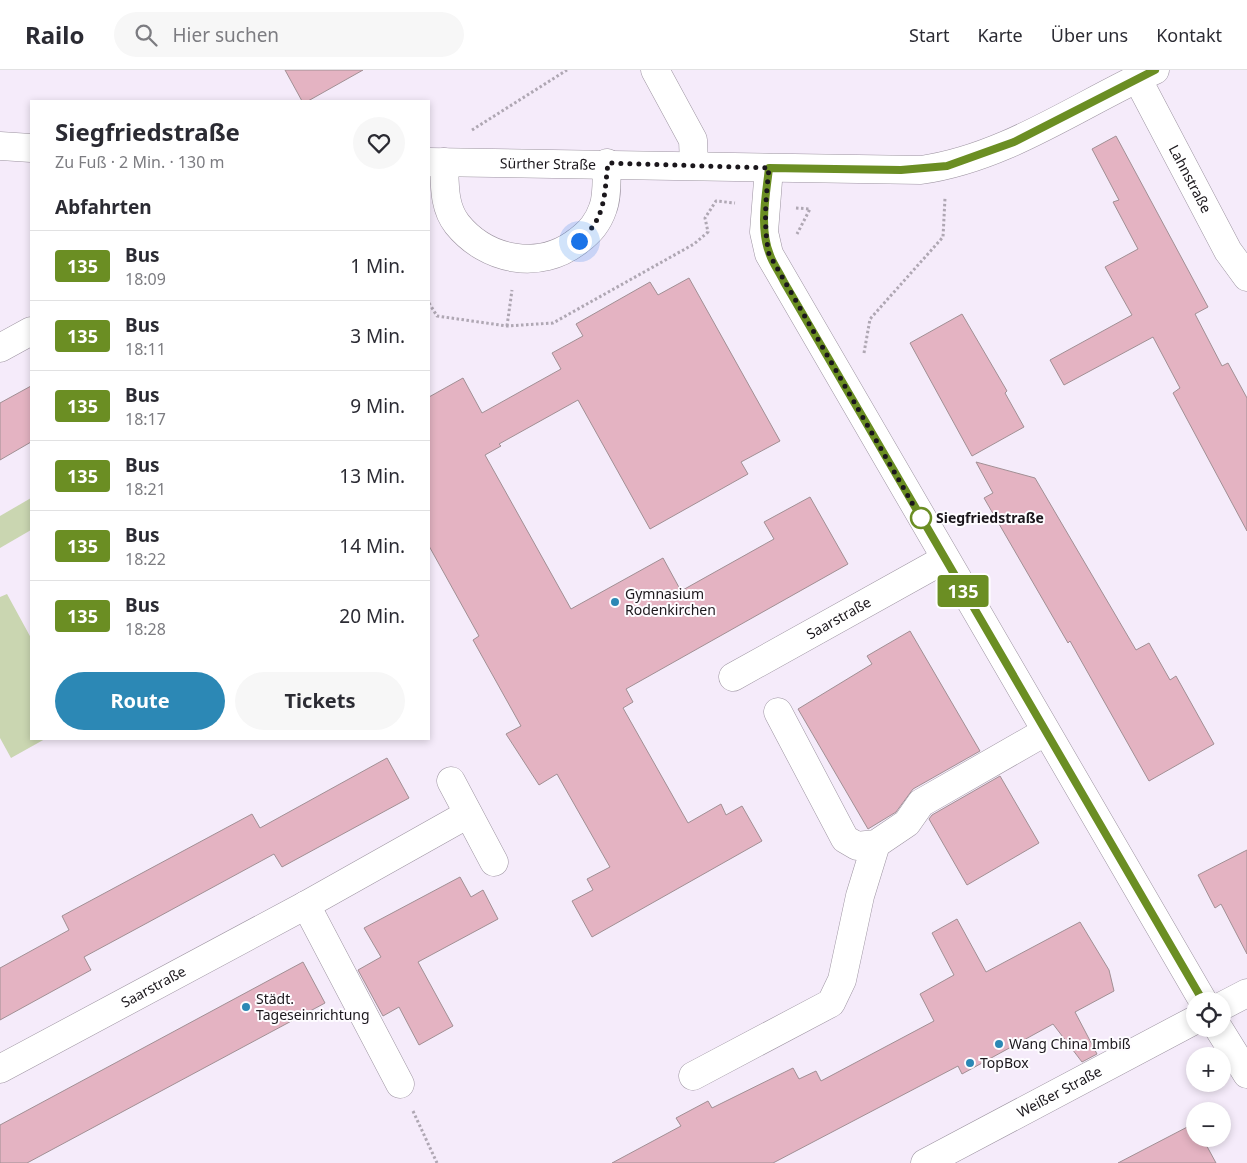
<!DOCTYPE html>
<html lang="de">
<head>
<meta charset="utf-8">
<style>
	:root { --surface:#fff; --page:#f7f7f7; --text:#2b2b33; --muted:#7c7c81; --line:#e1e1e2; --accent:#2c88b5 }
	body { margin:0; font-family:"Noto Sans",sans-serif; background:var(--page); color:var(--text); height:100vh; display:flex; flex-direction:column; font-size:19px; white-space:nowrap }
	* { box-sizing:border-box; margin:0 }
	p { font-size:16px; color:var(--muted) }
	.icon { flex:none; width:28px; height:28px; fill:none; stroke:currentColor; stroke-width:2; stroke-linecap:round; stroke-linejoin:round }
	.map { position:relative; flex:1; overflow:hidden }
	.panel { position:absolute; left:30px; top:30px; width:400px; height:640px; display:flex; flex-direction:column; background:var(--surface); border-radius:0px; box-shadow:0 2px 8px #0003 }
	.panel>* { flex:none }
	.badge { padding:0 10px; border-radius:4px; font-size:18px; line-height:32px }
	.fabs { position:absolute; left:1186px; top:922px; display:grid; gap:10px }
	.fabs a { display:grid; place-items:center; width:45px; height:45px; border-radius:50%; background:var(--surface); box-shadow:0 2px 8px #0003; font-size:25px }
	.you { position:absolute; width:25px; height:25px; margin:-12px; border:4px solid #fff; border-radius:50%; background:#1a73e8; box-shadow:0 0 0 8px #1a73e833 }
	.map>.badge { position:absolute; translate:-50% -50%; box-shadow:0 0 0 2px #fff }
	h2 { padding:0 25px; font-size:19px; line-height:45px }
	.round { display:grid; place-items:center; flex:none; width:52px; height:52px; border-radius:26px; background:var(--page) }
	.overview { display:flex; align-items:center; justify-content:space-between; height:85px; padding:0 25px }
	h1 { font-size:24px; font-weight:700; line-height:38px }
	.primary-button { display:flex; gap:10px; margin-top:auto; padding:10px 25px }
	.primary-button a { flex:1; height:58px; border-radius:30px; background:var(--accent); color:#fff; font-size:20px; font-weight:700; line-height:58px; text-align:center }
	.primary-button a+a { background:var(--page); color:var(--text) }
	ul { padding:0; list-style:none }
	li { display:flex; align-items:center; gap:15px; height:70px; padding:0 25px; border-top:1px solid var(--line) }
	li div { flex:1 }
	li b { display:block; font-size:19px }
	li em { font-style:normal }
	li .badge { min-width:55px; font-weight:700; text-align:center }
	header { display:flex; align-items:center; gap:30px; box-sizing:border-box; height:70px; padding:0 25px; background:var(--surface); border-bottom:1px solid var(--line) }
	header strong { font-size:24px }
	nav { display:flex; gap:28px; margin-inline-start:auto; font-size:18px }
	.search { width:350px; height:45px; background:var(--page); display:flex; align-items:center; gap:12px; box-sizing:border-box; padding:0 18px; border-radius:28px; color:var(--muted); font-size:19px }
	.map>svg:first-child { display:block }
	.green { fill:#cad6b1 }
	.building { fill:#e4b3c2; stroke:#a18f94 }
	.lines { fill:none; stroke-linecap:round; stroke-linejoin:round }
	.minor-casing { stroke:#9d94a1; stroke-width:29 }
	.path { stroke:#afa7b3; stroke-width:3; stroke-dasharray:2.5 2.5; stroke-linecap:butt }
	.minor { stroke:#fff; stroke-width:28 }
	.line-casing { stroke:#fff; stroke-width:11 }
	.line { stroke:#6b8e23; stroke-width:8 }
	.walk { stroke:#1b171c; stroke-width:5; stroke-dasharray:0 9 }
	.stop-dot { fill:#fff; stroke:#6b8e23; stroke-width:2.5 }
	.poi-dot { fill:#2c88b5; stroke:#fefcff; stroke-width:2 }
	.labels { text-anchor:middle; stroke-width:4; stroke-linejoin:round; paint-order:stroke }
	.street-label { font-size:14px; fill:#1b171c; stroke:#fefcff }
	.stop-label { font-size:14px; font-weight:bold; fill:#1b171c; stroke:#fefcff; text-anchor:start }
	.poi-label { font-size:14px; fill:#1b171c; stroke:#fefcff; text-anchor:start }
</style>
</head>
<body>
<header>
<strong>Railo</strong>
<div class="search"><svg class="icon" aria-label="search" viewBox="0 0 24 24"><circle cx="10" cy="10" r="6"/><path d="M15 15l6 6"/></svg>Hier suchen</div>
<nav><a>Start</a><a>Karte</a><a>Über uns</a><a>Kontakt</a></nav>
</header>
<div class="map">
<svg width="1247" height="1093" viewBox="0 0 1247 1093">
	<rect width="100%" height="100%" fill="#f5ebfa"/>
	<g class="green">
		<path d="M31 428V460L0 478V446Z"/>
		<path d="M7 524 31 568V669H45L11 688 0 668V527Z"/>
	</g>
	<g class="building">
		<path d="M285 0H363L308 31H302Z"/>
		<path d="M1116 66 1208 237 1195 244 1222 296 1228 293 1247 328V461L1173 323 1180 318 1153 267 1064 315 1050 290 1132 245 1105 197 1138 179 1113 132 1119 130 1092 79Z"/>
		<path d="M689 208 780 371 741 392 748 404 650 459 578 330 499 374 501 376 485 385 571 539 663 488 681 521 774 469 764 452 810 427 848 494 626 619 633 632 623 638 688 753 721 734 726 745 742 736 762 771 592 867 572 831 593 820 587 809 610 797 557 704 539 715 506 664 521 656 473 570 479 566 429 476V327L463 308 482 343 561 299 552 283 583 266 576 254 650 212 658 225Z"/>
		<path d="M962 244 1007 321 1005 323 1024 357 972 386 910 273Z"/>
		<path d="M31 316V372L0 390V333Z"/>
		<path d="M976 392 1035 408 1136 580 1149 573 1170 610 1176 606 1214 674 1149 711 1070 571 1068 573 984 428 993 423Z"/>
		<path d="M910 561 980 681 913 719 896 742 868 759 798 639 872 594 867 586Z"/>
		<path d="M387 688 409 728 282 797 274 784 147 853 84 887 91 900 0 950V898L69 860 62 846 252 744 260 758Z"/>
		<path d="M1000 706 1039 773 967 815 929 749 932 745Z"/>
		<path d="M1247 780V884L1221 834 1215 838 1198 805Z"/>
		<path d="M460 807 471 827 483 820 498 849 418 892 453 956 419 975 399 937 383 946 358 900 381 887 364 858Z"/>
		<path d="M957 849 986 902 1080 852 1109 900 1114 921 1075 942 1097 984 1082 992 1053 954 962 1004 958 996 773 1093H612L681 1056 676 1048 708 1031 712 1038 793 998 799 1009 816 1001 821 1011 934 951 920 924 954 905 932 863Z"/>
		<path d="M303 892 325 933 27 1093H0V1055Z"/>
		<path d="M1195 1053V1069H1203L1216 1093H1118Z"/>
	</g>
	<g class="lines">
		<defs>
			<g id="minor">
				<path d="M655 0 693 70 694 95"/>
				<path id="s1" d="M1137 8 1228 181 1247 207"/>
				<path d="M0 76 31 78"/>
				<path id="s2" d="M429 92 921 100C1006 88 1078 35 1155 0"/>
				<path d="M444 92C445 113 443 136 457 154 487 191 540 201 578 171 590 162 598 153 603 138 608 125 606 107 607 93"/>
				<path d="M769 98 764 162 769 184 1203 931"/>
				<path d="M0 278 31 261"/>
				<path id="s3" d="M733 607 945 489"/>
				<path d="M778 642 845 769 857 776 876 774 907 753 921 733 1045 662"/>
				<path d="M451 711 494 792"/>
				<path d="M306 835 400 1014"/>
				<path d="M1222 936 1247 923"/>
				<path d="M1219 959 1247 1004"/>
				<path id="s4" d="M0 999 306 835 468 744"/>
				<path d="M693 1006 831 933 842 910 860 826 876 774"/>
				<path id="s5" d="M925 1093 1195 950"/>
			</g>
		</defs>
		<use href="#minor" class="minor-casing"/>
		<g class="path">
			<path d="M472 60 567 0"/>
			<path d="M796 138 810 139 797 164"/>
			<path d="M429 233 437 246 507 256 553 253 694 174 708 162 705 148 716 131 735 133"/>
			<path d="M507 256 512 220"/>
			<path d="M864 283 870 249 943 167 945 128"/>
			<path d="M413 1041 437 1093"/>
		</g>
		<use href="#minor" class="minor"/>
	</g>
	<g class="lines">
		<defs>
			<path id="line" d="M1155 0 1014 72 947 96 901 100 769 98C766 126 759 158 770 185 773 194 780 203 784 212L1203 931"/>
		</defs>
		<use href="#line" class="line-casing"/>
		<use href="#line" class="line"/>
		<path class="walk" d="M579 171C606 149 604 126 608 93L769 98C766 128 763 155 769 184L923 452 921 448"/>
	</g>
	<circle class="stop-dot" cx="921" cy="448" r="10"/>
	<g class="poi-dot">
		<circle cx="615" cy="532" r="5"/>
		<circle cx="246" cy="937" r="5"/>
		<circle cx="999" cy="974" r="5"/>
		<circle cx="970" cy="993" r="5"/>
	</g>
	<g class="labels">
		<g class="street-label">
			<text dy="5" stroke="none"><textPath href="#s2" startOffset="119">Sürther Straße</textPath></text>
			<text dy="5" stroke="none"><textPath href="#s1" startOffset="114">Lahnstraße</textPath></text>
			<text dy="5" stroke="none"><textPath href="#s3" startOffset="121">Saarstraße</textPath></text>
			<text dy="5" stroke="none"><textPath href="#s4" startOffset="174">Saarstraße</textPath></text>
			<text dy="5" stroke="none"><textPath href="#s5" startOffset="152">Weißer Straße</textPath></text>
		</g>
		<g class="stop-label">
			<text x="936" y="453">Siegfriedstraße</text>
		</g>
		<g class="poi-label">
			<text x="625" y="529">Gymnasium<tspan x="625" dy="16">Rodenkirchen</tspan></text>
			<text x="256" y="934">Städt.<tspan x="256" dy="16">Tageseinrichtung</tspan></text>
			<text x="1009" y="979">Wang China Imbiß</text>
			<text x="980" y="998">TopBox</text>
		</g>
	</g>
</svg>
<div class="fabs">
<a><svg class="icon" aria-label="locate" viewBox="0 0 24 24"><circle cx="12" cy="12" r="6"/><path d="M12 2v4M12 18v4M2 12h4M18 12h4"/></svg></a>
<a>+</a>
<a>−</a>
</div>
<div class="you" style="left:579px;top:171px"></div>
<b class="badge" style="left:963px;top:521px;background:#6b8e23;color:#fff">135</b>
<section class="panel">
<div class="overview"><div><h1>Siegfriedstraße</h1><p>Zu Fuß · 2 Min. · 130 m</p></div><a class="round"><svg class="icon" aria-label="heart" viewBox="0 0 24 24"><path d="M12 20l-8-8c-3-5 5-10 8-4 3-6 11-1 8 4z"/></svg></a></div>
<h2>Abfahrten</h2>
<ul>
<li><span class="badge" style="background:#6b8e23;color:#fff">135</span><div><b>Bus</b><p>18:09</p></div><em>1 Min.</em></li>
<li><span class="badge" style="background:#6b8e23;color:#fff">135</span><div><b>Bus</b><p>18:11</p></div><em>3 Min.</em></li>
<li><span class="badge" style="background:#6b8e23;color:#fff">135</span><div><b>Bus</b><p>18:17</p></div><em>9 Min.</em></li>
<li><span class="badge" style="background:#6b8e23;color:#fff">135</span><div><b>Bus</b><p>18:21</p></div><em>13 Min.</em></li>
<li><span class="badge" style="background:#6b8e23;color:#fff">135</span><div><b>Bus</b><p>18:22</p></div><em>14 Min.</em></li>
<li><span class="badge" style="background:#6b8e23;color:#fff">135</span><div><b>Bus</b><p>18:28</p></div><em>20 Min.</em></li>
</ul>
<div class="primary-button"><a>Route</a><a>Tickets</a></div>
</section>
</div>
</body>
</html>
